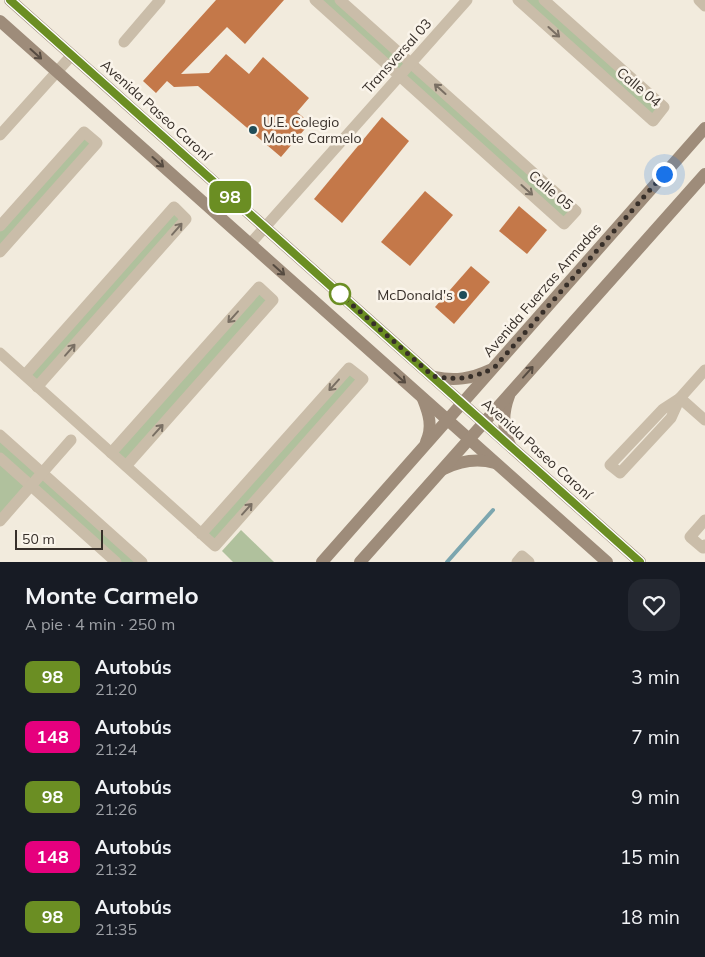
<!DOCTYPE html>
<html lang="es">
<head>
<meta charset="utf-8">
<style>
	:root { --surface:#171b24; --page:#242831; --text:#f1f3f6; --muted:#9ea1a6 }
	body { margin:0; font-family:Mulish,sans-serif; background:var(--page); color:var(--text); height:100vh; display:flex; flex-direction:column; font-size:19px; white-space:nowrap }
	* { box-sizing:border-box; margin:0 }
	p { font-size:16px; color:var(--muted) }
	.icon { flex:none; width:28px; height:28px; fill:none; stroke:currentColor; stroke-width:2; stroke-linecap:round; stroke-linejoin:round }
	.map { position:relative; height:562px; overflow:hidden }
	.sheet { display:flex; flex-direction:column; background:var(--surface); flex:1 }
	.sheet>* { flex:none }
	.badge { padding:0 10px; border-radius:8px; font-size:18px; line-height:32px }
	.scale { position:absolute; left:15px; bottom:12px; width:88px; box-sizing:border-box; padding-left:5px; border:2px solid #372f29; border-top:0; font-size:14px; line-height:18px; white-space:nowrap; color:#372f29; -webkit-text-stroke:4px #faf4ea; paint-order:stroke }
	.you { position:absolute; width:25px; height:25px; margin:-12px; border:4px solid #fff; border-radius:50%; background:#1a73e8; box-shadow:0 0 0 8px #1a73e833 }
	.map>.badge { position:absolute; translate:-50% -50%; box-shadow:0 0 0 2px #fff }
	.round { display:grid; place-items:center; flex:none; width:52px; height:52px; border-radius:15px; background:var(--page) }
	.summary { display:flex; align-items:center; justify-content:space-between; height:85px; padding:0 25px }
	h1 { font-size:24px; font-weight:700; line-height:38px }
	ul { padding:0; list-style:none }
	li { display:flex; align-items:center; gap:15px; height:60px; padding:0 25px }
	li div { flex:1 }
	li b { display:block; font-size:19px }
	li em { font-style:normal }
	li .badge { min-width:55px; font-weight:700; text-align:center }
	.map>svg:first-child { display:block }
	.green { fill:#b0c19d }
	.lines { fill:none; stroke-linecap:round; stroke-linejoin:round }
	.stream { stroke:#7ca6af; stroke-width:4 }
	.building { fill:#c47849 }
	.street { stroke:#cabda9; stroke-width:11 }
	.secondary { stroke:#9e8c7a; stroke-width:12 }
	.oneway { stroke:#796f63 }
	.oneway2 { stroke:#564b41 }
	.line-casing { stroke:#fff; stroke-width:11 }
	.line { stroke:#6b8e23; stroke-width:8 }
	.walk { stroke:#372f29; stroke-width:5; stroke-dasharray:0 9 }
	.poi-dot { fill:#1f4d58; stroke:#faf4ea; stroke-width:2 }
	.stop-dot { fill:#fff; stroke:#6b8e23; stroke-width:2.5 }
	.labels { text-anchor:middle; stroke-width:5; stroke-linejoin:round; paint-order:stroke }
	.street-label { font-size:14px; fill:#372f29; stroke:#faf4ea }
	.poi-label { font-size:14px; fill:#372f29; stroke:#faf4ea; text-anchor:start }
</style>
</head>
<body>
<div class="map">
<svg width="705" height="562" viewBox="0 0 705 562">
	<rect width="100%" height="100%" fill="#f2ebdd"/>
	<g class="green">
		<path d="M315 0H340L576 211 564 224Z"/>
		<path d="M518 0H544L664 107 653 121Z"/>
		<path d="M84 132 97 143 0 252V226Z"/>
		<path d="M174 207 186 219 37 387 25 375Z"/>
		<path d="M259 287 273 300 126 466 111 453Z"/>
		<path d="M349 368 363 379 215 546 201 534Z"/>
		<path d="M0 436 142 562H116L31 486 0 521Z"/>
		<path d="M241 530 274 562H233L222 551Z"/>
	</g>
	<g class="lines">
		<path class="stream" d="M447 562 493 510"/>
	</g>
	<g class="building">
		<path d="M216 0H284L245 44 227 27 181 74 209 73 226 54 249 74 263 57 309 98 297 112 310 123 281 157 198 86 174 87 167 81 156 93 143 81Z"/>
		<path d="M382 117 409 141 342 223 314 199Z"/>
		<path d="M425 191 453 215 410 266 381 242Z"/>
		<path d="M519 206 547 230 527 254 499 231Z"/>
		<path d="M471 266 490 282 454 324 435 307Z"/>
	</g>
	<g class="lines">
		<g class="street">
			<path d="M315 0 564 224 576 211 340 0"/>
			<path d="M518 0 653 121 664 107 544 0"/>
			<path d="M699 0 705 6"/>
			<path d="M124 42 160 0"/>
			<path d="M0 135 72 55"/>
			<path d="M0 226 84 132 97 143 0 252"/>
			<path d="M250 244 467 0"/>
			<path d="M0 353 215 546 363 379 349 368 201 534"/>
			<path d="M25 375 174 207 186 219 37 387"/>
			<path d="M680 398 663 409 610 465 620 473 671 418 680 398 705 370"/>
			<path d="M680 398 705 420"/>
			<path d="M0 435 142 562"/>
			<path d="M111 453 259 287 273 300 126 466"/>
			<path d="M0 458 116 562"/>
			<path d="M705 520 690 537 703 548 705 545"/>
			<path d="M0 521 71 440"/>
			<path d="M517 562 522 556 529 562"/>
		</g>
		<g class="secondary">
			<path d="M10 0 640 562"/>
			<path d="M0 21 607 562"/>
			<path d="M434 377C455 381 471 379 490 370"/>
			<path d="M509 396C503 412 502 429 510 445"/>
			<path d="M423 399C429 414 433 427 426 442"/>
			<path d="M444 469C460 461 477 458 495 463"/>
			<path d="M322 562 705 128"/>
			<path d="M360 562 705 174"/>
		</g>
	</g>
	<defs><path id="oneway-shaft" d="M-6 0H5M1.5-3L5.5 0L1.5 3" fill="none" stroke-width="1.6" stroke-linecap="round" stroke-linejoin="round" transform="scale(1.25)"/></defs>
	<g class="oneway">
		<use href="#oneway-shaft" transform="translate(554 32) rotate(42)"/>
		<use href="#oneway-shaft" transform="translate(440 89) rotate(-138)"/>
		<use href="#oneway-shaft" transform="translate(527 190) rotate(42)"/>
		<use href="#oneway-shaft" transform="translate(177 229) rotate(-49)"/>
		<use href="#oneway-shaft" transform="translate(233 317) rotate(132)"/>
		<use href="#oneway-shaft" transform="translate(70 350) rotate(-49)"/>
		<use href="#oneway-shaft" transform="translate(334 385) rotate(132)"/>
		<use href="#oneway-shaft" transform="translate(158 430) rotate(-48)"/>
		<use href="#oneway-shaft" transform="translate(247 509) rotate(-48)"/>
	</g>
	<g class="oneway2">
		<use href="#oneway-shaft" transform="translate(36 54) rotate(42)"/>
		<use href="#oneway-shaft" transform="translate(158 162) rotate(42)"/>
		<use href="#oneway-shaft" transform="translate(279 270) rotate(42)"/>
		<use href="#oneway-shaft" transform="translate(528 372) rotate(-48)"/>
		<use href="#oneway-shaft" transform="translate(400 378) rotate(42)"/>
	</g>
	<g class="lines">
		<defs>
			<path id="line" d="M10 0 640 562"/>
		</defs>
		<use href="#line" class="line-casing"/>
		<use href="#line" class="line"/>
		<path class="walk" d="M340 294 433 376C456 381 473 378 494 368L664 174"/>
	</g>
	<g class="poi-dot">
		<circle cx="253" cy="130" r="5"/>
		<circle cx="463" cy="295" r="5"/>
	</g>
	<circle class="stop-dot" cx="340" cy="294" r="10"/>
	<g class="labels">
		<g class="street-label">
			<text transform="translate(397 56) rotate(-48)" y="5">Transversal 03</text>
			<text transform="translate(639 87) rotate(40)" y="5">Calle 04</text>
			<text transform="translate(156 110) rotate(42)" y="5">Avenida Paseo Caroní</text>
			<text transform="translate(551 190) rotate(40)" y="5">Calle 05</text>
			<text transform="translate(542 290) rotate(-49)" y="5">Avenida Fuerzas Armadas</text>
			<text transform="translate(537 449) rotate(42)" y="5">Avenida Paseo Caroní</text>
		</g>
		<g class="poi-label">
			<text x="263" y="127">U.E. Colegio<tspan x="263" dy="16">Monte Carmelo</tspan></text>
			<text x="453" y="300" text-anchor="end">McDonald's</text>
		</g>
	</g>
</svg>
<div class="scale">50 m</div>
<div class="you" style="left:664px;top:174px"></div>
<b class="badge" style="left:230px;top:197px;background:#6b8e23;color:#fff">98</b>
</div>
<section class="sheet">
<div class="summary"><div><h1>Monte Carmelo</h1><p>A pie · 4 min · 250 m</p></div><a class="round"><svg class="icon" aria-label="heart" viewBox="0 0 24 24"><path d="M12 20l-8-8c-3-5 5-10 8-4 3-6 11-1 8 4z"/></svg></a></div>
<ul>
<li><span class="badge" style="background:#6b8e23;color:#fff">98</span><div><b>Autobús</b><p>21:20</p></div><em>3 min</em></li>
<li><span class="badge" style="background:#e6007e;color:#fff">148</span><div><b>Autobús</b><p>21:24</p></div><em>7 min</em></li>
<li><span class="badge" style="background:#6b8e23;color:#fff">98</span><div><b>Autobús</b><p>21:26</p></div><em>9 min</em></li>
<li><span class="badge" style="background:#e6007e;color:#fff">148</span><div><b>Autobús</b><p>21:32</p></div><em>15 min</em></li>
<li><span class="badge" style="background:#6b8e23;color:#fff">98</span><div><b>Autobús</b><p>21:35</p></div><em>18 min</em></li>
</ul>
</section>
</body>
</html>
